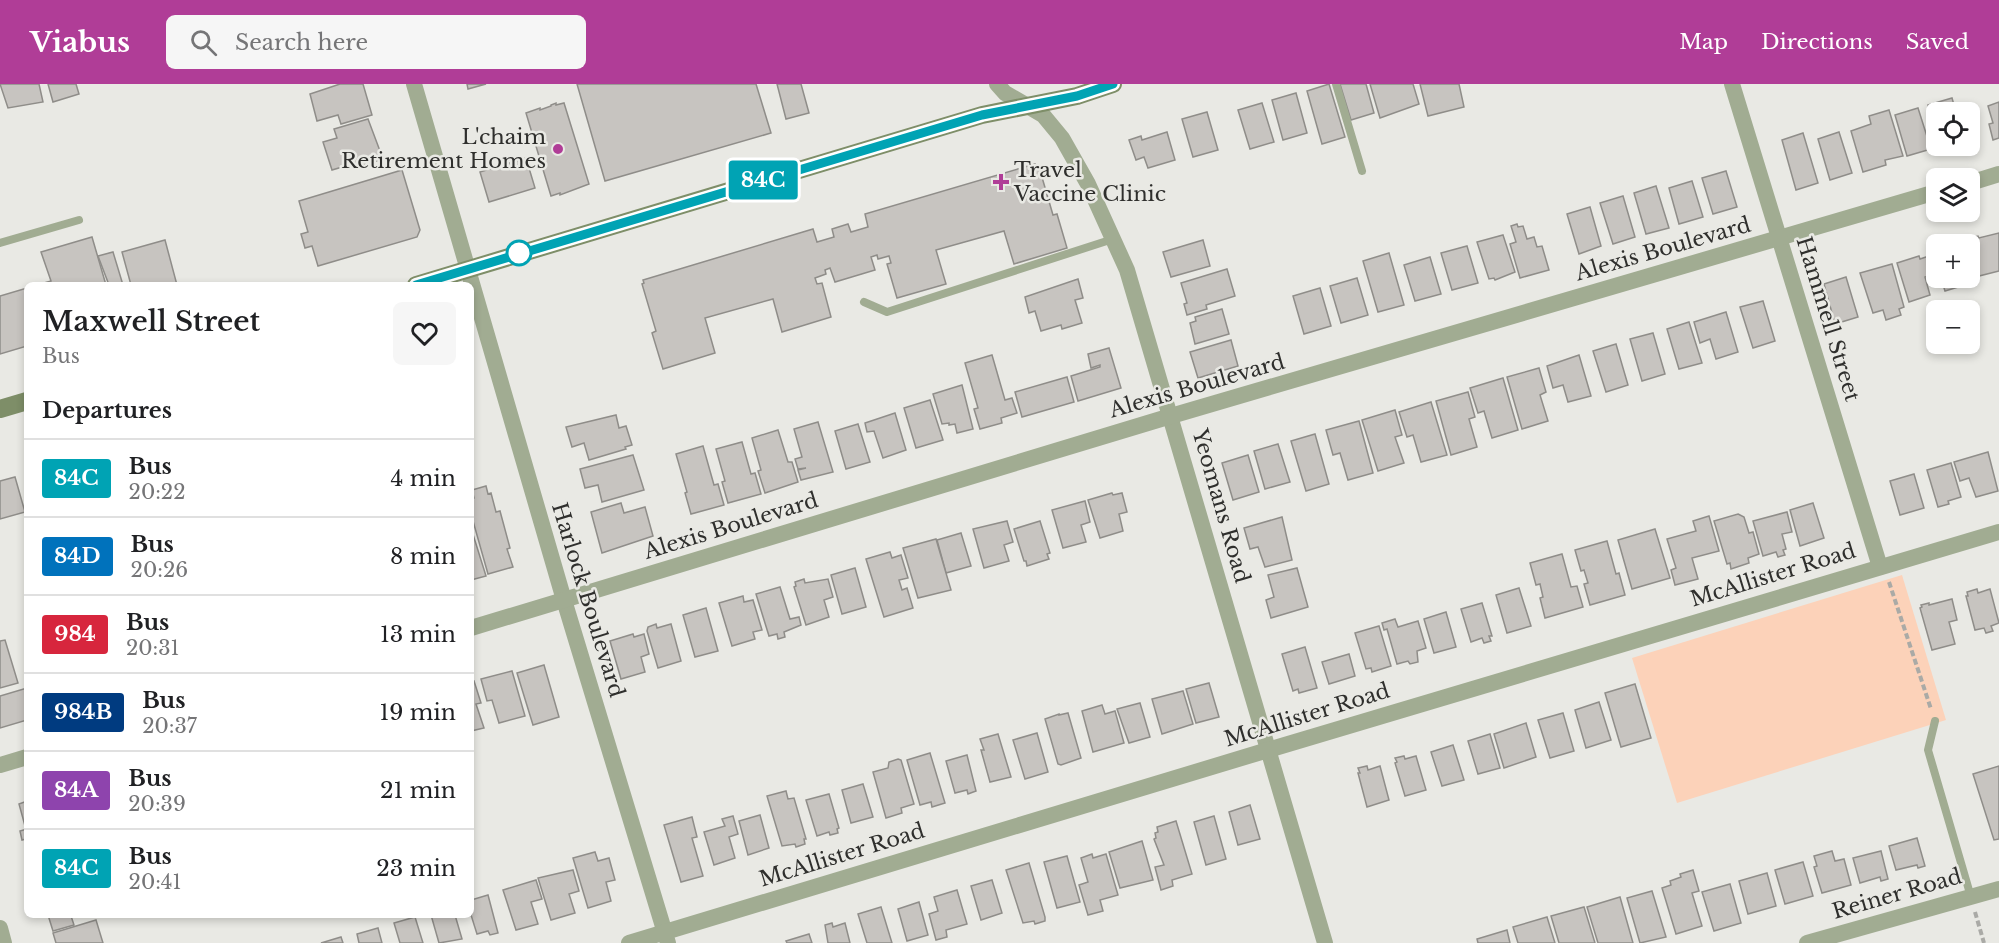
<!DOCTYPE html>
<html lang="en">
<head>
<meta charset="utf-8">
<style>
	:root { --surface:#fff; --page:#f6f6f6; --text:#202124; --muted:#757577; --line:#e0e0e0; --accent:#b03d97 }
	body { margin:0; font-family:"Libre Baskerville",serif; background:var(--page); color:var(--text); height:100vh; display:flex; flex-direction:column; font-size:22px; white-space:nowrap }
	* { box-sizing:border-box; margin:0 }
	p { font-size:20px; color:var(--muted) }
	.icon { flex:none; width:33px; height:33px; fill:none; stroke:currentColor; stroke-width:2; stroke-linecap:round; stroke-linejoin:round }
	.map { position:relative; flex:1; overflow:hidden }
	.panel { position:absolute; left:24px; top:198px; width:450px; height:636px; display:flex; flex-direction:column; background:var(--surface); border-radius:9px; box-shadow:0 3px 9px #0003 }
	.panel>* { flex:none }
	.badge { padding:0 12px; border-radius:4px; font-size:21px; line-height:39px }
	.tools { position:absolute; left:1926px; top:18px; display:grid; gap:12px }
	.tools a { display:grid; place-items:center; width:54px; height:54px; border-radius:9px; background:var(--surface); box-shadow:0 3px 9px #0003; font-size:30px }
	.map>.badge { position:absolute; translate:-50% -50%; box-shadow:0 0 0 3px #fff }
	h2 { padding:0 18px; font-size:22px; line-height:54px }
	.round { display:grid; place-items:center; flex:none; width:63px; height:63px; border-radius:9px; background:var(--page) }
	.summary { display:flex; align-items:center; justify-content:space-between; height:102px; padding:0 18px }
	h1 { font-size:28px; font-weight:600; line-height:45px }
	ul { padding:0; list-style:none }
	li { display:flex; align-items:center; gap:18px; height:78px; padding:0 18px; border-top:2px solid var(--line) }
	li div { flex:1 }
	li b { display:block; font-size:22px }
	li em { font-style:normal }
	li .badge { min-width:66px; font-weight:700; text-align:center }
	header { display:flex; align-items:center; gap:36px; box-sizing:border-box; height:84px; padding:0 30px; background:var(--accent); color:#fff }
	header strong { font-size:28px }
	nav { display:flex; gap:33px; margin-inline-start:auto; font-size:21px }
	.search { width:420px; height:54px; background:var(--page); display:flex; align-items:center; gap:15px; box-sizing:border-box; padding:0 21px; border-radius:9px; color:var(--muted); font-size:22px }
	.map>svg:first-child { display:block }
	.green { fill:#fcd2b9 }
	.building { fill:#c7c4c0; stroke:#8f8d89; stroke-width:1.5 }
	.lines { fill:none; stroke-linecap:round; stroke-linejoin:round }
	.path { stroke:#aaaaa6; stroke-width:4; stroke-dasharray:6 3; stroke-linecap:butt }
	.lane { stroke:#a1ac92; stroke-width:8 }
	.street { stroke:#a1ac92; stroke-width:16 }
	.secondary { stroke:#7e8e68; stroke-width:18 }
	.line-casing { stroke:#fff; stroke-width:14 }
	.line { stroke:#00a3b4; stroke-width:9 }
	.poi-dot { fill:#b03d97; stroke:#e9e9e4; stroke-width:2 }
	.stop-dot { fill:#fff; stroke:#00a3b4; stroke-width:3 }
	.labels { text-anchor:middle; stroke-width:5; stroke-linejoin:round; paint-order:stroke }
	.poi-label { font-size:21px; fill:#2f2f2d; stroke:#e9e9e4; text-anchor:end }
	.street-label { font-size:21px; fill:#2f2f2d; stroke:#e9e9e4 }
</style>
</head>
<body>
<header>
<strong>Viabus</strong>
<div class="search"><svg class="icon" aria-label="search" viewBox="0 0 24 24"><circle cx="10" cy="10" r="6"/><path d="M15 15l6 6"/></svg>Search here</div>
<nav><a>Map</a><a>Directions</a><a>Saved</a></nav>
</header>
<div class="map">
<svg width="1999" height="859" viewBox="0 0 1999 859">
	<rect width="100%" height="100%" fill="#e9e9e4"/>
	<path class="green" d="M1902 491 1946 636 1677 719 1632 574Z"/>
	<g class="building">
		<path d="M0 0H39L43 18 8 24Z"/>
		<path d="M48 0H76L79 10 53 18Z"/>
		<path d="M340 0H363L372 31 341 40 338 31 317 37 310 10Z"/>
		<path d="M467 0H486L468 5Z"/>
		<path d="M577 0H756L771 49 605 97Z"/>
		<path d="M777 0H801L809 29 786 35Z"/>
		<path d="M1329 0 1345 53 1322 60 1307 7Z"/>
		<path d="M1340 0H1366L1374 29 1351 36Z"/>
		<path d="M1370 0H1413L1419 20 1380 34Z"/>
		<path d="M1420 0H1459L1464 23 1428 32Z"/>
		<path d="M1296 9 1307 49 1283 56 1272 16Z"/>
		<path d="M1952 14 1956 28H1936V49L1928 21Z"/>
		<path d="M1999 18V54L1993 56 1989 40 1993 39 1988 22Z"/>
		<path d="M556 19V21L564 19 589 100 560 111V109L551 112 526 29 540 24V26L551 22V21Z"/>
		<path d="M1262 19 1274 58 1250 65 1238 26Z"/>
		<path d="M1918 24 1931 65 1907 72 1895 31Z"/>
		<path d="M1889 26 1903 72 1885 76 1886 81 1863 88 1851 47 1871 40 1869 32Z"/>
		<path d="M1207 28 1218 66 1193 73 1182 35Z"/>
		<path d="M368 35 383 75 360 82 359 78 332 86 323 58 337 54 334 45Z"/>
		<path d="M1167 48 1175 76 1148 84 1144 73 1136 76 1129 56 1141 52 1142 56Z"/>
		<path d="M1839 48 1852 89 1830 96 1818 55Z"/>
		<path d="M1803 49 1818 99 1796 106 1782 56Z"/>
		<path d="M526 74 535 104 489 118 480 88Z"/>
		<path d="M1035 80 1036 84 1039 83 1053 131 1057 130 1067 164 1014 180 1004 147 936 166 946 200 897 214 887 180 891 179 889 172 878 175 877 171 871 173 875 186 835 198 830 184 825 186 826 190 815 194 817 200 822 199 831 233 782 248 773 215 705 234 715 269 663 285 652 249 656 247 642 200 644 199 643 196 813 145 817 158 834 153 832 145 848 140 851 148 868 143 865 130Z"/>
		<path d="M402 86 420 146 417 153 318 182 312 162 305 164 301 150 308 148 299 117Z"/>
		<path d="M1726 87 1737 123 1713 130 1702 94Z"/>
		<path d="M1692 97 1703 133 1679 140 1669 104Z"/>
		<path d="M1656 102 1669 144 1646 150 1634 109Z"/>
		<path d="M1623 112 1635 153 1613 160 1600 119Z"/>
		<path d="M1590 123 1601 162 1579 170 1567 130Z"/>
		<path d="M1517 140 1518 143 1523 142 1527 155 1534 153 1537 163 1542 162 1549 186 1520 194 1510 160 1516 158 1511 142Z"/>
		<path d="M1999 149V187L1979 192 1970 154 1978 152 1979 154Z"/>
		<path d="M1503 151 1515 188 1495 196 1494 194 1489 195 1477 158Z"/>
		<path d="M92 153 106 201H37L51 197 41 168Z"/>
		<path d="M165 156 177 201H131L122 168Z"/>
		<path d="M1203 156 1210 182 1171 193 1163 168Z"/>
		<path d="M1467 162 1478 199 1452 206 1441 169Z"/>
		<path d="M113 168 123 201H109L98 172Z"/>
		<path d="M1389 169 1404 221 1378 228 1363 177Z"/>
		<path d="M1919 172 1920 175 1929 172 1935 190 1925 193 1930 211 1909 218 1897 179Z"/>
		<path d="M1430 173 1441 210 1415 217 1404 181Z"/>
		<path d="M1892 180 1904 223 1899 225 1901 231 1886 236 1883 226 1873 229 1860 189Z"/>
		<path d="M1227 185 1235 212 1206 221 1207 225 1187 231 1184 220 1187 219 1181 199Z"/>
		<path d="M1846 193 1858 233 1835 240 1824 200Z"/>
		<path d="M1357 194 1368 231 1341 239 1330 202Z"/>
		<path d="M1941 194H1965L1968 200 1945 207Z"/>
		<path d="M1078 195 1083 214 1075 216 1082 239 1062 245 1061 241 1041 247 1035 227 1029 229 1025 213Z"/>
		<path d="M27 204V262L0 270V212Z"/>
		<path d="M1320 204 1331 242 1304 250 1293 212Z"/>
		<path d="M1763 217 1775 257 1753 264 1740 223Z"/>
		<path d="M1222 225 1229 250 1195 260 1190 239 1196 237 1195 233Z"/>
		<path d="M1726 228 1738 268 1716 275 1710 255 1700 259 1694 238Z"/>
		<path d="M1689 238 1702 279 1679 285 1667 245Z"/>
		<path d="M1653 249 1665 290 1642 297 1630 255Z"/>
		<path d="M1231 256 1238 282 1198 294 1190 268Z"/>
		<path d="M1616 260 1628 301 1606 308 1593 267Z"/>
		<path d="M1109 264 1121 304 1078 317 1071 292 1100 283V281L1091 284 1088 270Z"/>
		<path d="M992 271 1005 316 1012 314 1017 329 1001 334 1002 339 980 345 974 325 978 324 965 279Z"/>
		<path d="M1579 271 1591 312 1568 318 1563 301 1553 304 1547 282Z"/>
		<path d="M1539 284 1546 308 1540 311 1548 337 1522 345 1507 293Z"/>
		<path d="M1067 293 1074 318 1022 333 1015 308Z"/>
		<path d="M1503 294 1518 346 1492 354 1484 327 1478 329 1470 304Z"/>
		<path d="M962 301 973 345 957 349 955 340 949 341V339L942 340 933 310Z"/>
		<path d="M1468 308 1475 333 1469 335 1477 363 1451 371 1436 317Z"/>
		<path d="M930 316 943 356 916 364 904 324Z"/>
		<path d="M1431 318 1447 371 1421 378 1413 351 1407 353 1399 328Z"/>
		<path d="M1395 326 1402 351 1395 353 1404 379 1378 387 1362 336Z"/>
		<path d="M895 329 906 366 883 374 874 347 867 348 865 339Z"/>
		<path d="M616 331 619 344 626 342 632 361 625 363 626 365 589 376 584 359 572 363 566 343Z"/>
		<path d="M1359 337 1373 389 1348 396 1340 369 1333 371 1326 346Z"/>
		<path d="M818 338 833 388 801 396 798 386 806 384 798 385 795 375 802 373 794 345Z"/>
		<path d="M858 340 870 378 846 385 835 347Z"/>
		<path d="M778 346 788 378H792L798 398 765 409 758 387 761 386 752 354Z"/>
		<path d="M1315 350 1329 400 1306 407 1291 357Z"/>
		<path d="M742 358 751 390 755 389 761 410 728 419 722 398 725 397 716 365Z"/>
		<path d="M1278 360 1290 398 1265 405 1254 367Z"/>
		<path d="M703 362 714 401 718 400 724 421 691 430 685 409 687 408 676 370Z"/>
		<path d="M1988 368 1998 407 1976 413 1969 394 1960 397 1954 378Z"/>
		<path d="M633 371 644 406 602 418 598 401 585 404 580 385Z"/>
		<path d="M1248 371 1259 408 1233 416 1222 379Z"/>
		<path d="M1951 379 1961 413 1948 417 1949 420 1938 423 1927 386Z"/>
		<path d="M1914 390 1924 424 1900 431 1890 397Z"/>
		<path d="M15 393 25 428 0 435V397Z"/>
		<path d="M486 402 488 410 491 409 496 428 500 427 510 464 507 465 513 483 488 490 471 430V415L474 414 472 406Z"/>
		<path d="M1112 409 1113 411 1122 409 1127 428 1119 430 1123 447 1100 454 1088 416Z"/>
		<path d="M1085 417 1090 438 1081 441 1086 458 1063 464 1052 426Z"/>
		<path d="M621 419 624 429 645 423 653 452 602 469 591 428Z"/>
		<path d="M1813 419 1824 454 1800 462 1790 426Z"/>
		<path d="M1787 428 1792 448 1782 450 1786 465 1783 466 1785 471 1778 473 1776 468 1763 472 1753 437Z"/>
		<path d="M1738 430 1744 433 1749 449 1753 448 1759 470 1748 474 1749 479 1731 485 1730 479 1727 480 1714 437Z"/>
		<path d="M1709 432 1719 467 1692 474 1698 495 1675 501 1671 486 1676 484 1667 455 1696 447 1693 437Z"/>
		<path d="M1282 433 1292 476 1265 483 1258 463 1250 465 1244 444Z"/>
		<path d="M1007 437 1013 458 1004 461 1009 477 984 484 973 445Z"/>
		<path d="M1040 437 1050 469 1047 470 1049 475 1027 482 1026 477H1024L1014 445Z"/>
		<path d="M471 444 486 492 471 496Z"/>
		<path d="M1655 445 1670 494 1632 505 1618 456Z"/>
		<path d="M961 449 971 482 946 489 937 456Z"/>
		<path d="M936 455 951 506 918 514 903 464Z"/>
		<path d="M1607 457 1616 490 1619 489 1625 511 1590 521 1584 500 1588 499 1584 486 1581 487 1575 466Z"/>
		<path d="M890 468 892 474 901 471 908 494 899 496 902 506 907 504 913 524 884 533 866 475Z"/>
		<path d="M1562 470 1571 503 1577 502 1583 523 1545 534 1540 514 1543 513 1540 500 1536 501 1530 479Z"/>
		<path d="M855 484 866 523 842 530 831 491Z"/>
		<path d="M1297 484 1308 523 1271 534 1266 516 1274 513 1268 491Z"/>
		<path d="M804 495 805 499 828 495 833 513 824 516 829 533 806 541 794 503 796 502 795 498Z"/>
		<path d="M780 503 790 535 799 533 801 541 784 548 785 553 778 555 777 550 769 552 756 510Z"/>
		<path d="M1519 504 1531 542 1507 549 1496 511Z"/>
		<path d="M1977 505 1978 509 1990 505 1999 539 1991 542 1993 547 1986 549 1984 544 1975 546 1966 512H1968L1967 508Z"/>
		<path d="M743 512 744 518 753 516 762 546 753 548 755 555 732 562 719 519Z"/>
		<path d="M1952 515 1957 536 1949 538 1955 560 1932 566 1920 524 1922 523 1921 521 1929 519V521Z"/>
		<path d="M1482 519 1492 552H1489L1491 557 1484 559 1482 554 1471 558 1461 525Z"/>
		<path d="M706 524 718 567 695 573 683 531Z"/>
		<path d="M1446 528 1456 563 1434 569 1424 535Z"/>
		<path d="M1395 535 1398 543 1418 537 1426 564 1417 567 1418 578 1410 580 1408 577 1397 580 1387 545 1384 546 1382 539Z"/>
		<path d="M656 540 657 544 671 540 681 577 658 584 647 547 648 543Z"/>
		<path d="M1379 542 1391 582 1372 588 1371 584 1366 585 1355 549Z"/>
		<path d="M633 550 634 553 644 550 649 570 641 573 645 588 621 595 610 557Z"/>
		<path d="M5 556 18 599 0 604V557Z"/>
		<path d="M1305 563 1317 604 1299 609 1298 605 1293 607 1282 570Z"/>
		<path d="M1349 570 1355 592 1329 600 1322 578Z"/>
		<path d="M544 581 559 633 533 641 517 589Z"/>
		<path d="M512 587 525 632 499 639 492 616 487 617 481 595Z"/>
		<path d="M474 597 481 619 476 620 484 644 471 647V598Z"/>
		<path d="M1209 599 1219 633 1196 639 1186 605Z"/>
		<path d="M1635 600 1651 654 1621 663 1605 609Z"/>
		<path d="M27 604V636L0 644V612Z"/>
		<path d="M1183 607 1193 640 1162 650 1152 615Z"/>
		<path d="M1599 618 1611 656 1586 664 1575 626Z"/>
		<path d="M1140 619 1150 653 1129 659 1117 625Z"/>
		<path d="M1102 621 1105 630 1115 627 1124 659 1093 668 1082 627Z"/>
		<path d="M1068 629 1081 674 1061 681 1058 680 1045 635 1059 630V631Z"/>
		<path d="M1563 629 1574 667 1550 674 1538 636Z"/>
		<path d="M1526 639 1536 673 1504 684 1494 650Z"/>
		<path d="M1037 649 1048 688 1025 695 1013 656Z"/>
		<path d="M998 650 1011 693 990 698 981 666H984L980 655Z"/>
		<path d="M1490 650 1500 684 1478 690 1468 657Z"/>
		<path d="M1453 661 1464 696 1442 702 1431 668Z"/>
		<path d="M930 669 945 719 932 723 931 718 920 721 907 676Z"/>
		<path d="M967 671 976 707 968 710 967 706 955 709 946 677Z"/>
		<path d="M1404 672 1405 675 1416 672 1426 706 1405 712 1395 679 1397 678 1395 674Z"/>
		<path d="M898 675 901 676 914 720 901 724 902 729 886 734 873 688 888 684 889 678Z"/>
		<path d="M1367 682 1368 686 1380 682 1389 716 1367 723 1358 689H1360L1358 684Z"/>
		<path d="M1999 682V755L1994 756 1973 690Z"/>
		<path d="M863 700 873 733 851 739 842 706Z"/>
		<path d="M786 707 788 715 794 714 806 755H804L805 760 796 763 795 760 782 762 767 712Z"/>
		<path d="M829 710 839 744 837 745 838 749 830 751 829 748 817 752 806 716Z"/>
		<path d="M27 717V741L25 742 19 720Z"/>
		<path d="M1250 721 1260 755 1238 761 1229 728Z"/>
		<path d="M760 731 769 764 748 771 739 737Z"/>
		<path d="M733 732 738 750 729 753 735 774 714 781 704 748 725 742 722 735Z"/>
		<path d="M1214 732 1226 775 1206 781 1194 738Z"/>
		<path d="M692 733 697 753 692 754 703 792 681 798 664 741Z"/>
		<path d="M1176 737 1192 790 1172 796 1173 802 1161 806 1155 783 1164 781 1154 755 1156 754 1155 749 1158 748 1157 743Z"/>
		<path d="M27 745V761L26 755 22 756 20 747Z"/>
		<path d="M1917 754 1925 782 1918 784 1917 781 1896 786 1889 762Z"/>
		<path d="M1142 757 1153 796 1120 804 1109 768Z"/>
		<path d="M1832 767 1835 777 1844 775 1851 801 1822 809 1814 783 1817 782 1814 772Z"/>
		<path d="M1881 767 1888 795 1881 797 1880 793 1860 799 1853 774Z"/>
		<path d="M595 768 598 777 609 774 615 796 606 798 611 817 588 824 573 774Z"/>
		<path d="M1092 770 1093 774 1106 770 1118 811 1100 816 1103 827 1088 831 1079 801 1088 798 1081 774Z"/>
		<path d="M1067 772 1080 818 1057 824 1044 778Z"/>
		<path d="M1803 778 1813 812 1785 820 1775 786Z"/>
		<path d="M1029 779 1045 833V837L1035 840 1034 837 1023 839 1006 786Z"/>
		<path d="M573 786 579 807 569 810 575 829 551 836 538 794Z"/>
		<path d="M1693 786 1699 807 1692 809 1702 842 1676 850 1662 804 1671 801 1670 797 1681 793 1680 790Z"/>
		<path d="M1767 789 1776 822 1748 830 1739 797Z"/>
		<path d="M536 796 542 815 531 818 538 840 516 846 503 806Z"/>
		<path d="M992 796 1002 829 981 836 971 802Z"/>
		<path d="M1730 800 1741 839 1714 847 1702 808Z"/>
		<path d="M957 806 967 840 946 846 947 853 936 856 929 830 938 827 934 813Z"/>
		<path d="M1652 807 1666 853 1640 859 1627 814Z"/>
		<path d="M488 811 498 849 490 851 488 847 477 850 471 831V816Z"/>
		<path d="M1620 813 1633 859H1598L1587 823Z"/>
		<path d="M919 818 928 851 907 857 898 825Z"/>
		<path d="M881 823 892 859H867L858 830Z"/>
		<path d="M1584 823 1595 859H1559L1551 832Z"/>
		<path d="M48 831H75L71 832 74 841 53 847Z"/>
		<path d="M431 831H455L462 855 439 859Z"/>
		<path d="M415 833 423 859H400L394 839Z"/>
		<path d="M1547 833 1555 859H1518L1513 843Z"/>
		<path d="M96 836 103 859H56L53 849Z"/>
		<path d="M832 839 833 843 845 839 850 859H828L825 841Z"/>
		<path d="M378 844 382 859H359L357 850Z"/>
		<path d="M1507 846 1510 859H1478L1477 855Z"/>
		<path d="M809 850 812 859H787L786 857Z"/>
		<path d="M341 853 343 859H321Z"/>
	</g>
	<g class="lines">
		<g class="path">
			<path d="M1889 498 1931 625"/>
			<path d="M1975 828 1984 859"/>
		</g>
		<g class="lane">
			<path d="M1336 0 1362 87"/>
			<path d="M0 159 79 136"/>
			<path d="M864 218 887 228 1113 155"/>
			<path d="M1935 637 1928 666 1971 813"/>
		</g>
		<g class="street">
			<path d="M414 0 564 516 668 859"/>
			<path d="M997 0 1005 9 1043 31 1062 54 1088 100 1127 186 1325 859"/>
			<path d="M1732 0 1880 483"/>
			<path d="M1970 99 1999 90"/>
			<path d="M471 544 1171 332 1936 108"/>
			<path d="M0 681 27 673"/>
			<path d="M0 844 4 859"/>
			<path d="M629 859 1268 666 1999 448"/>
			<path d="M1807 859 1999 805"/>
		</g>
		<g class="secondary">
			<path d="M416 201 982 31 1077 12 1113 0"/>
			<path d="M0 325 27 317"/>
		</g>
	</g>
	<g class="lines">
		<defs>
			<path id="line" d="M416 201 982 31 1077 12 1113 0"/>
		</defs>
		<use href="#line" class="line-casing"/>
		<use href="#line" class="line"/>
	</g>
	<g class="poi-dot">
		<circle cx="558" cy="65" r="6"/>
		<path d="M998 89h6v6h6v6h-6v6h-6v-6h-6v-6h6z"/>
	</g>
	<circle class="stop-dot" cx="519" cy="169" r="12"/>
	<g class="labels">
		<g class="poi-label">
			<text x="546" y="60">L'chaim<tspan x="546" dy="24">Retirement Homes</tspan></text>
			<text x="1014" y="93" text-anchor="start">Travel<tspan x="1014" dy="24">Vaccine Clinic</tspan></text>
		</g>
		<g class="street-label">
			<text transform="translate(1663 165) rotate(-16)" y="7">Alexis Boulevard</text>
			<text transform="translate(1828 235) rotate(73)" y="7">Hammell Street</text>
			<text transform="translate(1197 302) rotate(-16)" y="7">Alexis Boulevard</text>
			<text transform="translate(1221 422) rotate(74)" y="7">Yeomans Road</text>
			<text transform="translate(731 442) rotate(-17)" y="7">Alexis Boulevard</text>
			<text transform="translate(1773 491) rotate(-17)" y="7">McAllister Road</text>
			<text transform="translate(588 516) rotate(73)" y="7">Harlock Boulevard</text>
			<text transform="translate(1307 631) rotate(-17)" y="7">McAllister Road</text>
			<text transform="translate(842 771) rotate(-17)" y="7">McAllister Road</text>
			<text transform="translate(1897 810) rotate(-16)" y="7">Reiner Road</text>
		</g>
	</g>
</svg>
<div class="tools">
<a><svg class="icon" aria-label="locate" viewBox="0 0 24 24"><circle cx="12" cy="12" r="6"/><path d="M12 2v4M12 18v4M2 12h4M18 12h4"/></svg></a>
<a><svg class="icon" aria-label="layers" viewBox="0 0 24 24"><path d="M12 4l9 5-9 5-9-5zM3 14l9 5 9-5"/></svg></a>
<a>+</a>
<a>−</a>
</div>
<b class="badge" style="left:763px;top:96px;background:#00a3b4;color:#fff">84C</b>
<section class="panel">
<div class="summary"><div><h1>Maxwell Street</h1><p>Bus</p></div><a class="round"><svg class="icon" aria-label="heart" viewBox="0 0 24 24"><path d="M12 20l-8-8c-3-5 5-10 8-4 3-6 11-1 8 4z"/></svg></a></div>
<h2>Departures</h2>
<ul>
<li><span class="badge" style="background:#00a3b4;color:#fff">84C</span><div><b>Bus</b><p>20:22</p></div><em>4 min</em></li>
<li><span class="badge" style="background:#0072bc;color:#fff">84D</span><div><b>Bus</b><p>20:26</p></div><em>8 min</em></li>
<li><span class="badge" style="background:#d7263d;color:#fff">984</span><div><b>Bus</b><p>20:31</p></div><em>13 min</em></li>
<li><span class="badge" style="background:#003b80;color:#fff">984B</span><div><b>Bus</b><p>20:37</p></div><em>19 min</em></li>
<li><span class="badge" style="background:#8e44ad;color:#fff">84A</span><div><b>Bus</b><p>20:39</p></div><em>21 min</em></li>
<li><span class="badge" style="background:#00a3b4;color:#fff">84C</span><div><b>Bus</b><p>20:41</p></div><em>23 min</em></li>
</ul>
</section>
</div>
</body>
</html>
